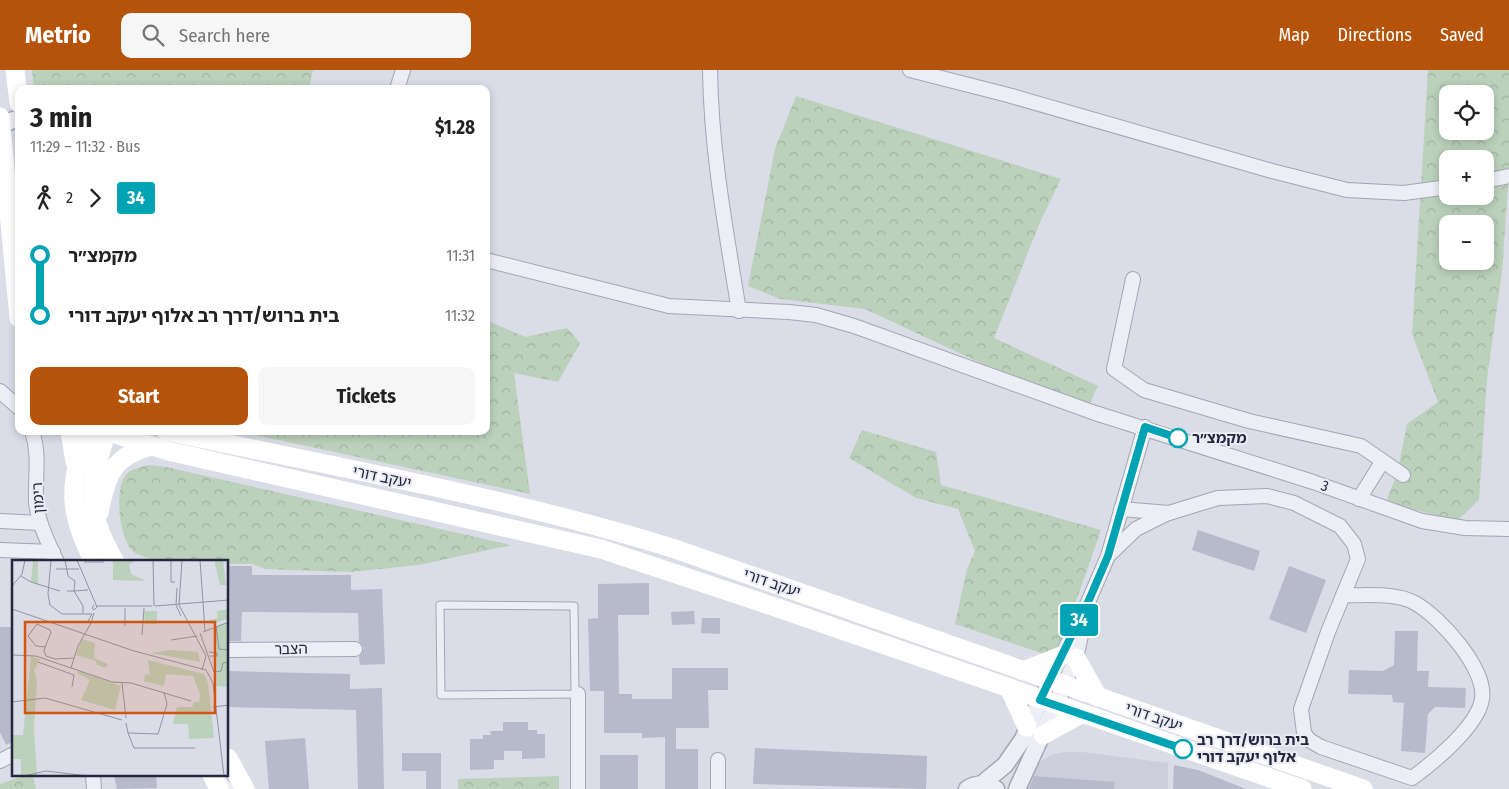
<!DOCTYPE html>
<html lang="en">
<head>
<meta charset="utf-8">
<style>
	:root { --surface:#fff; --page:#f6f6f6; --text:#222; --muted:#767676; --accent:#b45309 }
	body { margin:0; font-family:"Fira Sans Condensed","Noto Sans Hebrew",sans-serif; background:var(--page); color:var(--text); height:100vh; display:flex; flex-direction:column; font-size:19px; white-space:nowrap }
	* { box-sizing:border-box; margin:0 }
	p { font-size:16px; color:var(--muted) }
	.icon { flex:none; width:28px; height:28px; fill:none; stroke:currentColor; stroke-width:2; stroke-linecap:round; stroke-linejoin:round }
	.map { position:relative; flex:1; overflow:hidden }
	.sheet { position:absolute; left:15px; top:15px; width:475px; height:350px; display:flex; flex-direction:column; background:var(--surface); border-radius:10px; box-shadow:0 2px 8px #0003 }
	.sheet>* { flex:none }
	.badge { padding:0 10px; border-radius:4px; font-size:18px; line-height:32px }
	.fabs { position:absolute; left:1439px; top:15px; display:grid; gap:10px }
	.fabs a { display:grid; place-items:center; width:55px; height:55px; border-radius:10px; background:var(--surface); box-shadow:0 2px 8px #0003; font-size:25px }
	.map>.badge { position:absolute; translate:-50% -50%; box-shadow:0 0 0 2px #fff }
	.legs { display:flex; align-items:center; gap:8px; height:55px; padding:0 15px; font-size:16px }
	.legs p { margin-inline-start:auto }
	.headline { display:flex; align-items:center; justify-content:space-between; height:85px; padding:0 15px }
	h1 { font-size:28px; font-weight:700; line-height:38px }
	.action { display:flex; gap:10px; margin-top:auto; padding:10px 15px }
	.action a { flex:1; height:58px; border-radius:10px; background:var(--accent); color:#fff; font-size:20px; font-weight:700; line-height:58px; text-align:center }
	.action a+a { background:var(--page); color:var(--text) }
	ul { padding:0 15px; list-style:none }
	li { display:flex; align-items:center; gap:18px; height:60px; font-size:19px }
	li i { display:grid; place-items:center; width:8px; height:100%; margin:0 6px; background:currentColor }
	li i::after { content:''; width:12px; height:12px; margin:-6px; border:4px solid; border-radius:50%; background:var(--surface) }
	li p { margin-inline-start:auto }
	li:first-child i { background:linear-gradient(#0000 50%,currentColor 0) }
	li:last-child i { background:linear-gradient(currentColor 50%,#0000 0) }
	header { display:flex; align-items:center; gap:30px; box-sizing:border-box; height:70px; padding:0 25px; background:var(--accent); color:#fff }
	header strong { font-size:24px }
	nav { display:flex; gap:28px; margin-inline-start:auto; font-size:18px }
	.search { width:350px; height:45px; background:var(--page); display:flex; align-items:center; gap:12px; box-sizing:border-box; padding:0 18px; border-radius:10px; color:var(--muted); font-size:19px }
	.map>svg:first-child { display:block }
	.built { fill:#cccedc }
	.forest { fill:url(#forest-crowns); fill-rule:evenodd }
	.building { fill:#b7baca }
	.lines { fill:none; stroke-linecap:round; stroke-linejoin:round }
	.service-casing { stroke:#a3a6b4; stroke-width:9 }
	.minor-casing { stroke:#a3a6b4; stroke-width:16 }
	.tertiary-casing { stroke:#a3a6b4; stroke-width:19 }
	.service { stroke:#edeef5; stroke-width:7 }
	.minor { stroke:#edeef5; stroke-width:14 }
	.tertiary { stroke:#edeef5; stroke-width:16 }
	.secondary { stroke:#fff; stroke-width:19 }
	.line-1-casing { stroke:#fff; stroke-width:11 }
	.line-1 { stroke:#00a3b4; stroke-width:8 }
	.stop-1-dot { fill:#fff; stroke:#00a3b4; stroke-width:2.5 }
	.labels { text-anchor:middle; stroke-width:4; stroke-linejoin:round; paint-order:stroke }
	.stop-label { font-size:15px; font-weight:bold; fill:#24273d; stroke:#eaebf4; text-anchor:start }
	.street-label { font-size:15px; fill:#24273d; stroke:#eaebf4 }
	.inset-road { fill:none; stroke:#9194a3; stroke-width:1 }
	.view { fill:#d45411; fill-opacity:0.15; stroke:#d45411; stroke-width:2.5 }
	.inset-edge { fill:none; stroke:#24273d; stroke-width:2.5 }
</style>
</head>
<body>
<header>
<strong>Metrio</strong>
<div class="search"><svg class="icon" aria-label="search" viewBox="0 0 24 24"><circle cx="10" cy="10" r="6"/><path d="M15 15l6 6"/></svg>Search here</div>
<nav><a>Map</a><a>Directions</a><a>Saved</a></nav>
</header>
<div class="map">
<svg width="1509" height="719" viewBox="0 0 1509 719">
	<defs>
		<pattern id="forest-crowns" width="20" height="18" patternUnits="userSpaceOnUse" patternTransform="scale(1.25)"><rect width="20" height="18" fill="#bbd1bb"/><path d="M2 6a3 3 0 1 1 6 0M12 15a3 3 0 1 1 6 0" fill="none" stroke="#a1b3a2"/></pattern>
	</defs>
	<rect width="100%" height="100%" fill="#dadce7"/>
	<path class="built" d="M1082 682 1168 693V719H1018L1036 695 1051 685 1064 682Z"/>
	<g class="forest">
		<path d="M32 0H313L309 19H34Z"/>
		<path d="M1428 0H1509V103L1502 202 1487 309 1479 430 1457 451 1386 432 1397 404 1407 354 1438 332 1412 264ZM1448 24H1485V61H1448ZM1448 89H1485V126H1448ZM1448 154H1485V191H1448Z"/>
		<path d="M796 26 1061 109 1040 152 994 268 1098 316 1088 337 987 296 865 239 780 229 748 216 775 79Z"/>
		<path d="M486 250 525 267 567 258 580 273 558 312 514 303 530 424 236 361H486Z"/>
		<path d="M862 360 936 382 941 415 1101 460 1056 588 955 554 967 499 975 481 958 439 916 428 849 388Z"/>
		<path d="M148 395 166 397 511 475 419 495 351 502 265 499 252 494H228V492C199 492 164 496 137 484 119 476 114 420 125 406 131 398 139 398 148 395Z"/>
		<path d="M26 705H33L36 719H0V714Z"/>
		<path d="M559 706V719H458V709Z"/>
	</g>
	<g class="building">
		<path d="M1198 460 1260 481 1254 501 1192 480Z"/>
		<path d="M228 496H252V505H351V520L382 519 385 594 360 595 359 587 364 578 359 571 358 543 242 542 241 571H228Z"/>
		<path d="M1289 496 1326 510 1306 563 1269 549Z"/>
		<path d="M649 513V545H618L619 624H632V629H672V598H728V620H708L709 658H676V679H698V719H665V667L642 668V663H604V621H590L588 549 598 548V514Z"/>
		<path d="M694 541 695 554 672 555 671 542Z"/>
		<path d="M702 548H720V564L701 563Z"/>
		<path d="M0 557H14V671L6 675 0 662Z"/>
		<path d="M1395 561H1418L1417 601H1429L1428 617 1466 618 1465 638 1435 637 1428 644 1425 683 1401 681 1404 633 1393 632 1392 625 1348 624 1349 600 1383 601 1394 595Z"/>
		<path d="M228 601 350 604V619L382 618 384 719H358L356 640 228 637Z"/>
		<path d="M503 652H528V660H537V664H545V688L522 689V681H504V690H494V699L470 700V669H483V665H491L490 661H503Z"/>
		<path d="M305 668 309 719H269L265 671Z"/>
		<path d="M755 678 927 686 926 719 753 714Z"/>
		<path d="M402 683H441V719H426V701H402Z"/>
		<rect x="600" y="685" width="38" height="34"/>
		<path d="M1174 695 1198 700 1246 719H1173Z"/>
		<path d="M114 705H156L157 718 117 719Z"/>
		<path d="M1034 706 1115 712 1114 719H1029Z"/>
	</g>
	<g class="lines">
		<defs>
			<g id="service">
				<path d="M575 624 574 536 440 535 441 625 578 624"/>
				<path d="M222 708 231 719"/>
			</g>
			<g id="minor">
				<path d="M710 0C711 81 726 161 739 241"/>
				<path d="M910 0 1008 25 1272 101 1347 120 1404 123 1448 117"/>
				<path d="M397 19 403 0"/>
				<path d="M1485 111 1509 106"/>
				<path d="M486 190 669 236 789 242 816 245 854 256 1095 343 1313 412 1422 451 1465 458 1509 459"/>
				<path d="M1133 209 1114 299 1144 320 1249 351 1361 376 1403 405"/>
				<path d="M0 321 19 338"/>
				<path d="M32 361C40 385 35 407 36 432 38 453 48 472 57 492"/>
				<path d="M1359 429 1382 392"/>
				<path d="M1121 439 1169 443 1218 428 1267 426 1294 433 1340 456 1354 474 1358 489 1328 562 1301 639 1304 663 1309 670 1321 677 1412 708C1433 693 1478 656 1482 629 1487 599 1440 547 1415 533 1395 522 1366 526 1343 525"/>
				<path d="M0 451 40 453"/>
				<path d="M0 480 53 482"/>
				<path d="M1110 484 1136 459 1168 443"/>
				<path d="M228 580 355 579"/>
				<path d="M1064 615 1076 588 1084 552"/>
				<path d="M578 624V719"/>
				<path d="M1040 630 1089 530 1108 486 1145 357"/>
				<path d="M718 690V719"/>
				<path d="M0 691 14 684"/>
				<path d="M93 705 94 719"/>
			</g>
			<g id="tertiary">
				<path d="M0 55 19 48"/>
				<path d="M982 714 1005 695 1023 669 1040 630"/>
				<path d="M967 719C977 712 986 714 996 719"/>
				<path d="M1017 719 1061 623"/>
			</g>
		</defs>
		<use href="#service" class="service-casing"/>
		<use href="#minor" class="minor-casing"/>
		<use href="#tertiary" class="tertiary-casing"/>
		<use href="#service" class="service"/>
		<use href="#minor" class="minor"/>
		<use href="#tertiary" class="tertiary"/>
		<g class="secondary">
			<path d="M15 0 19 33"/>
			<path d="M0 47 19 248"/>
			<path d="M70 361 75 392"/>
			<path d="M88 361C69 415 67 440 94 492"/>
			<path d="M106 361 168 381 601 479 775 537 1302 719"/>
			<path d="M107 361C89 418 84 437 115 492"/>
			<path d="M166 361C335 397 507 427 672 478L1363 719"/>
			<path d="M99 443C106 407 111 388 148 377"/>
			<path d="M1076 588 1098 627"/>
			<path d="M1023 601 1061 586"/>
			<path d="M1010 620 1027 657"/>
			<path d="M1043 665 1081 644"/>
			<path d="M228 688 245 719"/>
			<path d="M212 705 219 719"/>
		</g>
	</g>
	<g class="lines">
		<defs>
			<path id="line-1" d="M1178 368 1145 357 1108 486 1089 530 1040 630 1183 679"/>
		</defs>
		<use href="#line-1" class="line-1-casing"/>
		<use href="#line-1" class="line-1"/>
	</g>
	<g class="stop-1-dot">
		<circle cx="1178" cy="368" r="9"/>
		<circle cx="1183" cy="679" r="9"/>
	</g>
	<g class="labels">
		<g class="stop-label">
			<text x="1192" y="373">מקמצ״ר</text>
			<text x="1197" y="675">בית ברוש/דרך רב<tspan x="1197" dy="17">אלוף יעקב דורי</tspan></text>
		</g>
		<g class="street-label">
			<text transform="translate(382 407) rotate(12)" y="5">יעקב דורי</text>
			<text transform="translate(1325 416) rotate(20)" y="5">3</text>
			<text transform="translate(38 428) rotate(-94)" y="5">רימון</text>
			<text transform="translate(772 513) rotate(19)" y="5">יעקב דורי</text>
			<text transform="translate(291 579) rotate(-1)" y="5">הצבר</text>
			<text transform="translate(1154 647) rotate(19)" y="5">יעקב דורי</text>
		</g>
	</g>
	<g transform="translate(12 490)">
		<rect width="216" height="216" fill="#dadce7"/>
		<path d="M21 0H26V24L19 22ZM97 0H124L117 5 119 14 134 21 101 20V2ZM202 0H211L214 25H208ZM217 49 216 59 199 64 198 60 206 58 205 51ZM132 51H145V64H133ZM216 62V127L205 126 204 66ZM70 79 83 83 82 98 96 104 94 108 85 105 84 101 64 95ZM159 90 186 92 188 102 139 93ZM19 96 28 99 22 111 25 120 22 168 25 216H9V199H0V175H11ZM136 100 192 114 196 123 202 178 177 179 176 164H161L165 147H180L182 142H187L188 134 181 116 154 114 152 126 132 121 133 114 138 115ZM66 111 109 126 103 150 69 140 78 120 65 113Z" fill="#bbd1bb"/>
		<path class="inset-road" d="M39 0 36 34 38 45 50 54H80M53 0 56 16 63 21 62 31 76 30M65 0 85 47 82 50 80 48 82 45M141 0 142 46M159 0V22H163M170 0 167 45 194 96 190 110M188 0 193 71M72 2H92M44 9H67M9 16 19 22 48 31M0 26 10 14 13 0M165 28 164 45 169 56M55 31H62L71 46V53M85 46H140M143 46 217 40M113 48V66M0 49 122 91 194 110 201 123 212 216M80 54 76 61 79 63 82 53M204 66 207 89 217 90M191 72 217 62M188 73 202 112 209 111 211 103 216 102M130 75 132 48M159 80 185 76M33 87 24 86 16 76 25 64 38 70 39 73 35 82 32 91 34 96 43 99 62 98M197 92 205 93V96H198M0 95 24 96 100 122 119 123 179 141M26 102 62 115 60 127M59 108 66 86 79 63M110 123 114 158M0 142 33 138 110 160M201 147 217 145M114 163 116 173 146 174 155 144 152 132M116 173 122 188H183M12 216 34 211 76 216"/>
		<path class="view" d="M13 62H203V153H13Z"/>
		<rect width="216" height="216" class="inset-edge"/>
	</g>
</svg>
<div class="fabs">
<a><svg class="icon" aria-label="locate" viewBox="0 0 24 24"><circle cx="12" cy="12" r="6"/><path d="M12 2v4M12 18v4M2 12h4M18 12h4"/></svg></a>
<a>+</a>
<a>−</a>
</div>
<b class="badge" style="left:1079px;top:550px;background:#00a3b4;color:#fff">34</b>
<section class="sheet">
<div class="headline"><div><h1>3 min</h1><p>11:29 – 11:32 · Bus</p></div><b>$1.28</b></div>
<div class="legs"><svg class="icon" aria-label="walk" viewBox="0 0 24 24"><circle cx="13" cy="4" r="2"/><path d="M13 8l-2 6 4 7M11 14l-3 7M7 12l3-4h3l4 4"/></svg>2<svg class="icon" aria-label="forward" viewBox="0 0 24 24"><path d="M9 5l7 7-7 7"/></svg><b class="badge" style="background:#00a3b4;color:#fff">34</b></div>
<ul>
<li><i style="color:#00a3b4"></i><b>מקמצ״ר</b><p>11:31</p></li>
<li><i style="color:#00a3b4"></i><b>בית ברוש/דרך רב אלוף יעקב דורי</b><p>11:32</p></li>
</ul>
<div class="action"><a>Start</a><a>Tickets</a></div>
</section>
</div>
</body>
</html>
